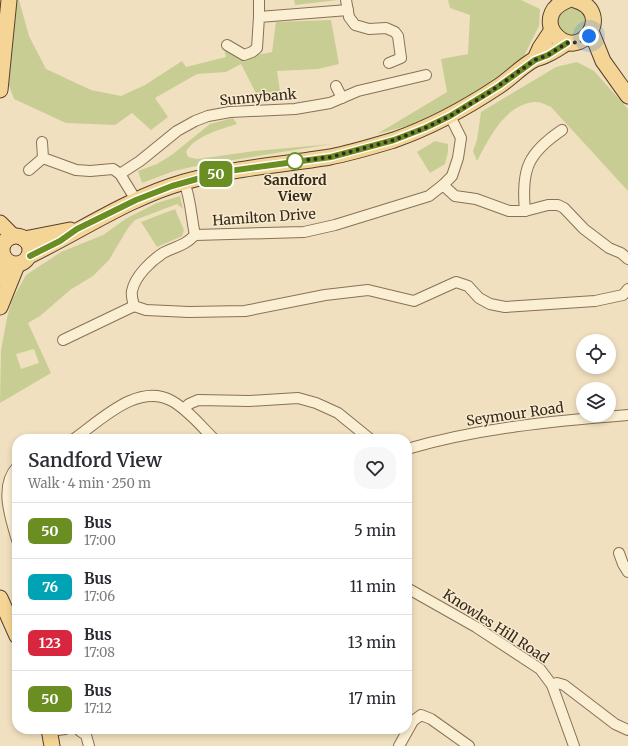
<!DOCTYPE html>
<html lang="en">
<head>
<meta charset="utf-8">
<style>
	:root { --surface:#fff; --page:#f7f7f7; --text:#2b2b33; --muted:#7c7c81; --line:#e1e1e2 }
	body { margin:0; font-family:Merriweather,serif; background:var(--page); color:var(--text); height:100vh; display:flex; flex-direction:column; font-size:15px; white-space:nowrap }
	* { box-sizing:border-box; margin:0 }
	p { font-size:13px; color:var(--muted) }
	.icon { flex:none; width:22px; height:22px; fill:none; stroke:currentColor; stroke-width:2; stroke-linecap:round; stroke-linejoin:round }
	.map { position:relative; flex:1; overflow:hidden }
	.panel { position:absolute; left:12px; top:434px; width:400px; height:300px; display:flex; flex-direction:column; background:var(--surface); border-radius:16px; box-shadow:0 2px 6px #0003 }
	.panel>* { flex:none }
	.badge { padding:0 8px; border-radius:6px; font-size:14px; line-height:26px }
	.fabs { position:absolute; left:576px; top:334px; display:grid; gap:8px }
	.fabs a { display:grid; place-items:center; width:40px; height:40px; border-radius:50%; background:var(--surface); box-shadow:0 2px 6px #0003; font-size:20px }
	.you { position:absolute; width:20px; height:20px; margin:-10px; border:3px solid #fff; border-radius:50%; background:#1a73e8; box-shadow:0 0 0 6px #1a73e833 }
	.map>.badge { position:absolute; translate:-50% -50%; box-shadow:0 0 0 2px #fff }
	.round { display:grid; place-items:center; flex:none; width:42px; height:42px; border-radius:16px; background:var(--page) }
	.head { display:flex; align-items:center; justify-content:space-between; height:68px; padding:0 16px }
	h1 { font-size:19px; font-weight:600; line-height:30px }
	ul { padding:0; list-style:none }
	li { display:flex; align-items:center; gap:12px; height:56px; padding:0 16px; border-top:1px solid var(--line) }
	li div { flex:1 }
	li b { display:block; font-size:15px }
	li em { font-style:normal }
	li .badge { min-width:44px; font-weight:700; text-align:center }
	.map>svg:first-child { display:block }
	.green { fill:#c8ce93; fill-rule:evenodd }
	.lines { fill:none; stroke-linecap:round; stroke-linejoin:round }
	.minor-casing { stroke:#897157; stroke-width:12 }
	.primary-casing { stroke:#573f2b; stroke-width:17 }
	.minor { stroke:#faeed3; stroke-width:10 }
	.primary { stroke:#f5d595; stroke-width:15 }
	.line-casing { stroke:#fff; stroke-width:9 }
	.line { stroke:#6b8e23; stroke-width:6 }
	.walk { stroke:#38291c; stroke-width:4; stroke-dasharray:0 7.2 }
	.stop-dot { fill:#fff; stroke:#6b8e23; stroke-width:2 }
	.labels { text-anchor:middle; stroke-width:3; stroke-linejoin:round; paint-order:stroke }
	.street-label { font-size:14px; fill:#38291c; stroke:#f7ebcf }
	.stop-label { font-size:14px; font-weight:bold; fill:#38291c; stroke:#f7ebcf }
</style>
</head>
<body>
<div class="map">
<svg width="628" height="746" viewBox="0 0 628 746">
	<rect width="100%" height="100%" fill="#f0e0bf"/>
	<g class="green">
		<path d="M15 0H19L29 36 46 69 91 90 121 96 145 85 182 61 186 67 226 57 223 45 241 58 272 52 276 22 331 20 339 64 318 69 277 71 281 98 259 99 241 64 226 72 197 74 155 98 168 117 151 130 132 113 115 125 66 123 14 99 8 83Z"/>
		<path d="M294 0H338L295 5Z"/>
		<path d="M448 0H521L540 9 539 26 524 56 490 82 458 102 411 125 377 134 447 92 441 59 468 54 470 15 450 8Z"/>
		<path d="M567 6 580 7 589 24 577 39 559 33 557 14Z"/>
		<path d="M577 62 594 71 628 109V191L551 107C547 105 540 102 536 102 506 103 489 138 477 161L473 151 477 140 481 112 556 67Z"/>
		<path d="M233 118 237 124C222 129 194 136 186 152L188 157 197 159 255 151 332 144 196 166 174 171 142 183 138 171 157 164 173 154 210 124Z"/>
		<path d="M435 141 448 144V152L445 164 430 173 417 152Z"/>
		<path d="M180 196 183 209 177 204 135 220 128 228 109 260 93 276 70 290 40 316 28 323 51 373 0 403 1 350 7 318 12 300 26 275 61 252 103 235 127 218 157 203ZM34 349 39 363 21 369 16 354Z"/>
		<path d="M175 209 184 230 182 236 157 247 141 222Z"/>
	</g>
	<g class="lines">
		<defs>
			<g id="minor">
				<path d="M346 0 349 17 355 25 369 29 386 28 395 32 398 36 401 58 389 63"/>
				<path d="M259 17V0"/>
				<path d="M227 45 244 55 252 52 257 48 259 17 348 10"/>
				<path d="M336 86 342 98"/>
				<path d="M42 142 43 158 76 170 90 171 113 169 120 174 136 200"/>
				<path d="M29 170 43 158"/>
				<path d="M120 174 140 161 177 131 195 121 208 116 230 112 295 109 330 103 358 91 426 75"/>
				<path d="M184 182C191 199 191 217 195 235"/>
				<path d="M443 185 455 196 476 199 509 211H525L548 205H558L564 208 584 229 609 248 621 253 628 259"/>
				<path d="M525 211C521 169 528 153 562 130"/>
				<path d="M195 235C183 247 176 246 163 253 151 261 135 276 132 291 131 296 133 302 134 306L146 310 189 312 245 311 325 295 368 290 414 301 456 282 468 286 479 298 490 304 505 307 595 301 623 295 628 289"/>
				<path d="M195 235 304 232 335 225 429 196 443 185 452 176 458 158 461 138 450 116"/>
				<path d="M63 340 134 306"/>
				<path d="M184 409 189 404 198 400 249 401 298 398 316 403 338 413 370 439"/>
				<path d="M74 439C101 420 138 382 172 401 188 410 201 426 214 439"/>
				<path d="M407 449C479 428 553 421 628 415"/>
				<path d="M17 467C0 485 9 514 17 540"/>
				<path d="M619 553 623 564 628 572"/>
				<path d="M407 588 476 627 540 669 552 685 574 746"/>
				<path d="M552 685 557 683 564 685 615 724 628 730"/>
				<path d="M81 729 80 731 86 735 89 746"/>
				<path d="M50 731 65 729"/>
				<path d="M399 746 413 721 421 715 431 719 469 746"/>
			</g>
			<g id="primary">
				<path d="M568 0C561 3 555 6 552 13 549 20 550 28 554 33 579 65 616 12 575 0"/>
				<path d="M591 31 603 61 628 96"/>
				<path d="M535 59 540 48 552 30"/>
				<path d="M0 90 9 0"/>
				<path d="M0 223 13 236"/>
				<circle cx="16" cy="250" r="14"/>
				<path d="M24 239 70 230"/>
				<path d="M29 256C81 231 128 198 184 182 232 168 281 165 330 157 351 153 374 146 394 140 431 127 466 108 499 86 511 78 522 66 535 59 539 58 543 57 546 55 554 52 560 47 567 43"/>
				<path d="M0 279 5 260"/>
				<path d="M0 307 17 265"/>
				<path d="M0 598 17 636"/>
				<path d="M49 729 52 746"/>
			</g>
		</defs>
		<use href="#minor" class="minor-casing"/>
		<use href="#primary" class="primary-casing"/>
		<use href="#minor" class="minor"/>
		<use href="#primary" class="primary"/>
	</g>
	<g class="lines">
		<defs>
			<path id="line" d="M30 256 60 241 77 229 136 200 172 186 222 172 331 157 394 140 425 128 450 116 499 86 535 60 548 55 567 43"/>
		</defs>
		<use href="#line" class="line-casing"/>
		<use href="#line" class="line"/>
		<path class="walk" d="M295 161 291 162 331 157 394 140 425 128 450 116 487 94 535 60 548 55 567 43 580 42 589 36"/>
	</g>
	<circle class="stop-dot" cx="295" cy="161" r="8"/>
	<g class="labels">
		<g class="street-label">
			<text transform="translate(258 97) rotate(-5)" y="5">Sunnybank</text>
			<text transform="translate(264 217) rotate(-4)" y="5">Hamilton Drive</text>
			<text transform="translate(515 414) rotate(-8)" y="5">Seymour Road</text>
			<text transform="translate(496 626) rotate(33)" y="5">Knowles Hill Road</text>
		</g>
		<g class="stop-label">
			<text x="295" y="185">Sandford<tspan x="295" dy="16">View</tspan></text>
		</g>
	</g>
</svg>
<div class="fabs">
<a><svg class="icon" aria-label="locate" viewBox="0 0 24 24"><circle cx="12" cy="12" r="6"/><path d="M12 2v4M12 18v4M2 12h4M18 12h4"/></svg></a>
<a><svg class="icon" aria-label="layers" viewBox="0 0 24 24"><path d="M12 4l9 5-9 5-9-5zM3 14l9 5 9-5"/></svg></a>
</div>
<div class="you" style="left:589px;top:36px"></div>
<b class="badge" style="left:216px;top:174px;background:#6b8e23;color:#fff">50</b>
<section class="panel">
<div class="head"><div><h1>Sandford View</h1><p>Walk · 4 min · 250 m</p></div><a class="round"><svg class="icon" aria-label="heart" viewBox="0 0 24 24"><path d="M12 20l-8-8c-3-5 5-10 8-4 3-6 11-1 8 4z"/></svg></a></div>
<ul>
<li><span class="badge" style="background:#6b8e23;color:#fff">50</span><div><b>Bus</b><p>17:00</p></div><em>5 min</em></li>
<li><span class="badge" style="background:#00a3b4;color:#fff">76</span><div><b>Bus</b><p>17:06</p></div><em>11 min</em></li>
<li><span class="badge" style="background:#d7263d;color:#fff">123</span><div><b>Bus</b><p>17:08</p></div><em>13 min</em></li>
<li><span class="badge" style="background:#6b8e23;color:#fff">50</span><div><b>Bus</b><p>17:12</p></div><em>17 min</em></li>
</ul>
</section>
</div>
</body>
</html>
